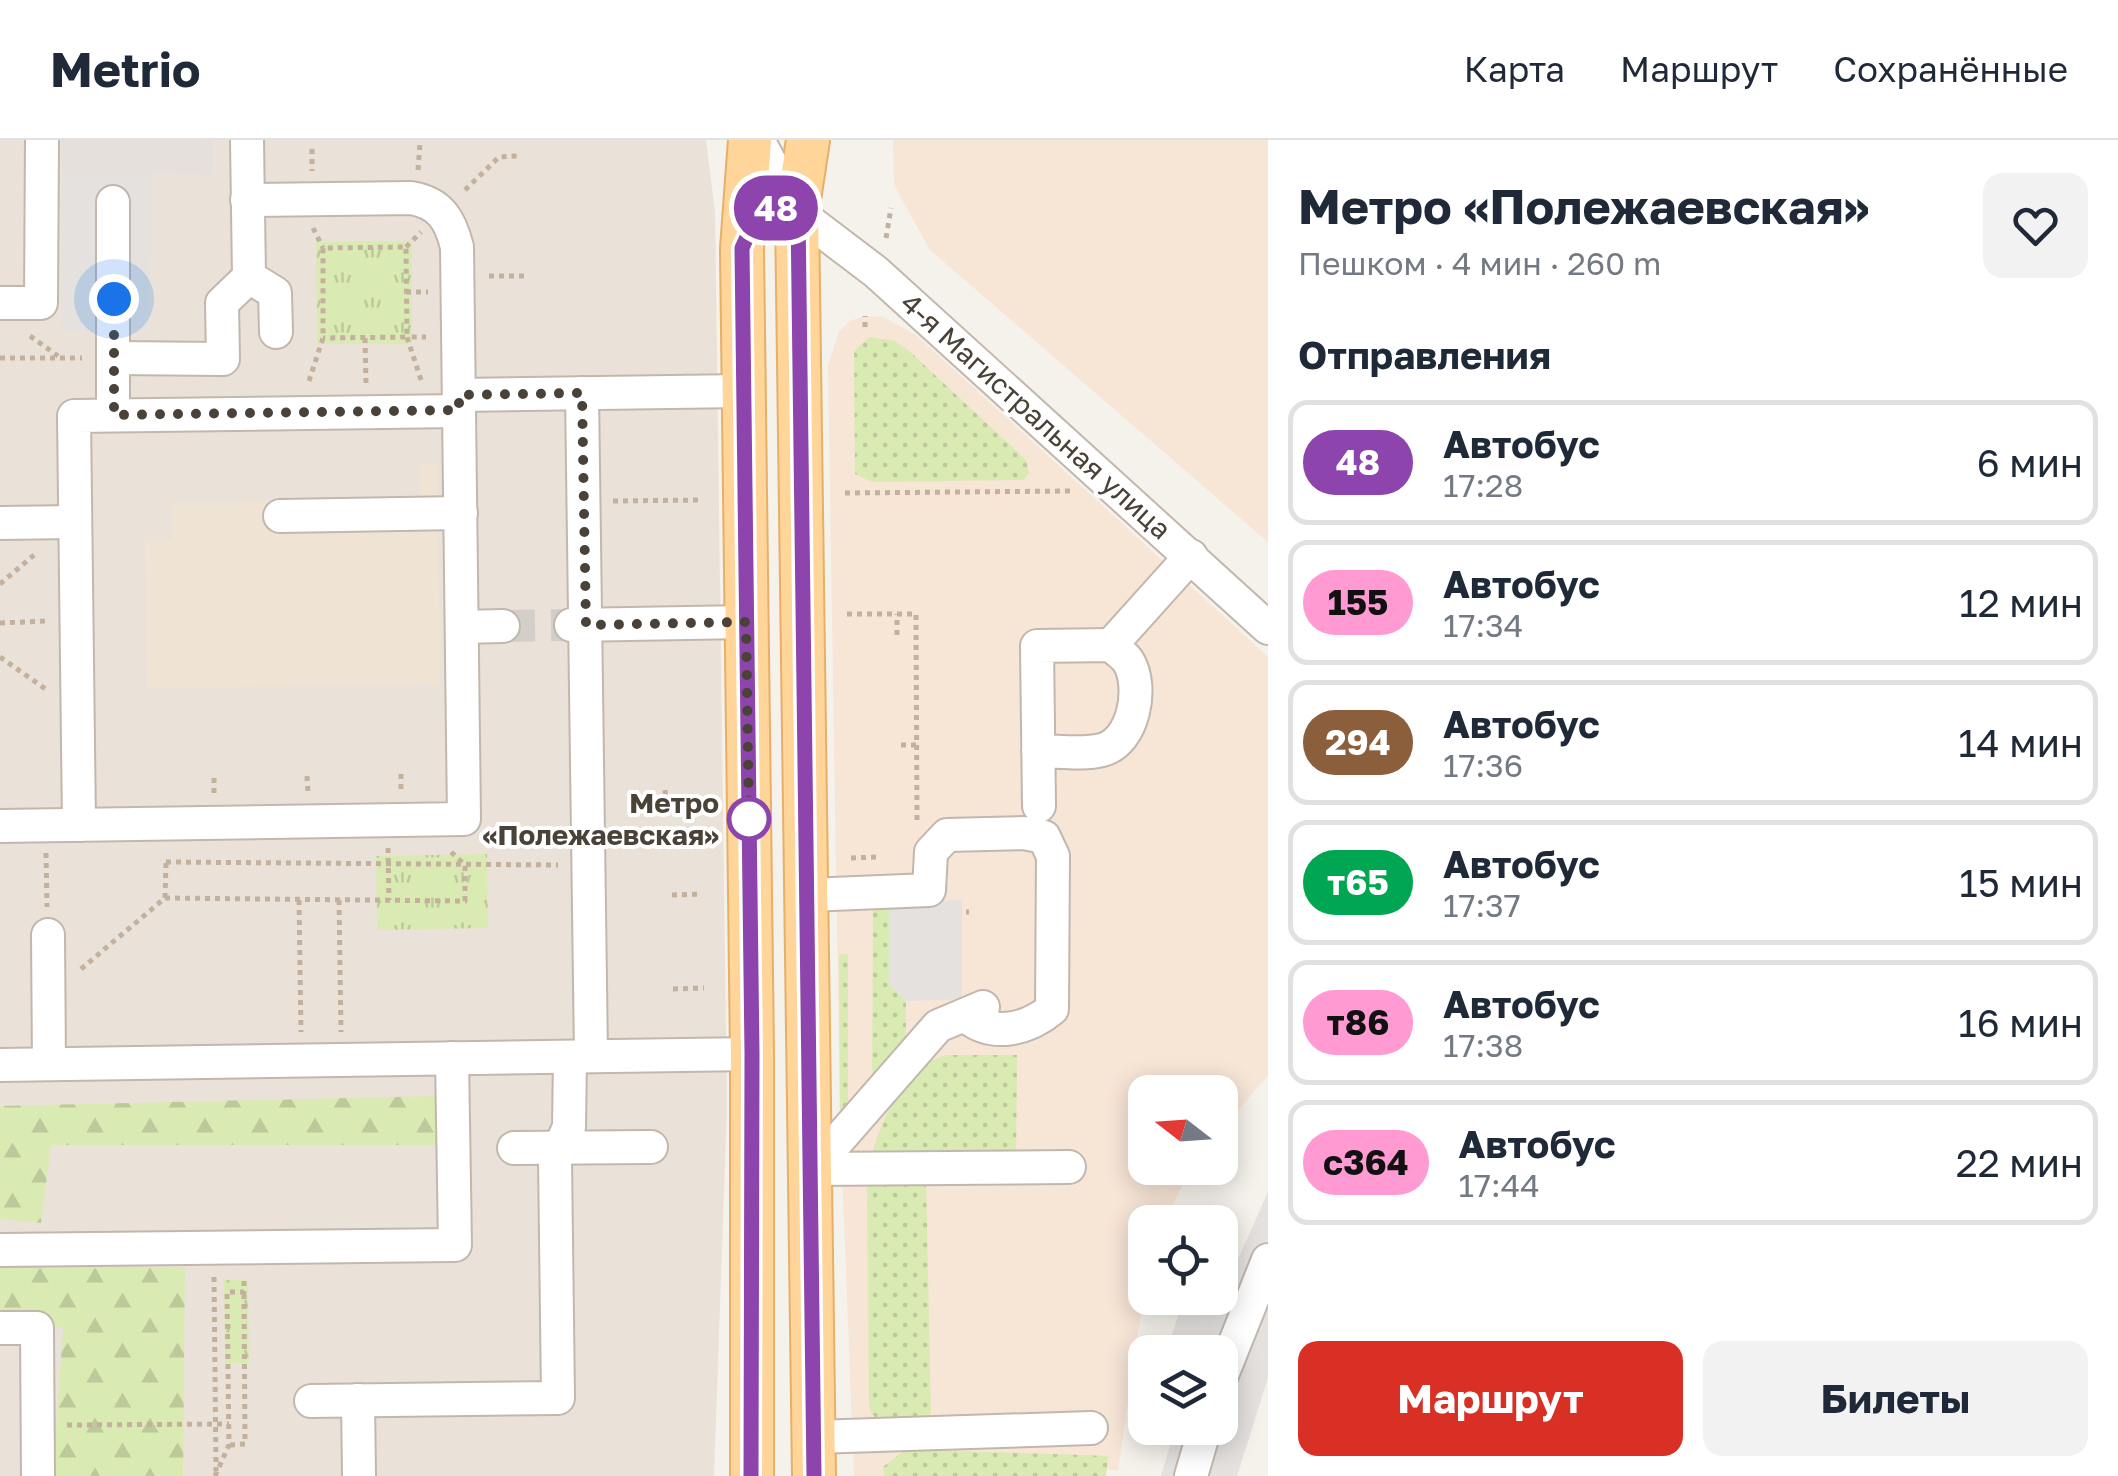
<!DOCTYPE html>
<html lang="ru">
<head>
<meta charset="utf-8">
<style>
	:root { --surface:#fff; --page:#f2f2f3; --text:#1f2937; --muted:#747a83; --line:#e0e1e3; --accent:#d93025 }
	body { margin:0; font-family:"Golos Text",sans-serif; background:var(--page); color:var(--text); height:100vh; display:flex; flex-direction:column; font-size:38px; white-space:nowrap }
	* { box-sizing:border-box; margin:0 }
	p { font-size:32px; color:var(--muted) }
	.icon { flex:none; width:55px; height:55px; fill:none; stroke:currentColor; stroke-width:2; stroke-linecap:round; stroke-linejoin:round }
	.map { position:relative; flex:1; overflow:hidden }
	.drawer { display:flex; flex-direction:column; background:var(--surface); width:850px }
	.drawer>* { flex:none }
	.badge { padding:0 20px; border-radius:32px; font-size:35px; line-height:65px }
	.needle { width:65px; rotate:287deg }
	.buttons { position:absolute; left:1128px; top:935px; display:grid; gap:20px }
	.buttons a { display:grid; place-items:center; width:110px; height:110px; border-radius:20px; background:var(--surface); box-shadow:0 5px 25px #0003; font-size:50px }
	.you { position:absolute; width:50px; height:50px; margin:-25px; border:8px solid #fff; border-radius:50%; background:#1a73e8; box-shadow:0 0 0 15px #1a73e833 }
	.map>.badge { position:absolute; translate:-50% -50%; box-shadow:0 0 0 5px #fff }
	h2 { padding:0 30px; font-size:38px; line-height:90px }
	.round { display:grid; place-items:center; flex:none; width:105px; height:105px; border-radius:20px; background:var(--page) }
	.summary { display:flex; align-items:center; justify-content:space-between; height:170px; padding:0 30px }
	h1 { font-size:48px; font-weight:700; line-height:75px }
	.cta { display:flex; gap:20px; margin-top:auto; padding:20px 30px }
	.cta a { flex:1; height:115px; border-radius:20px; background:var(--accent); color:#fff; font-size:40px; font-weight:700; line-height:115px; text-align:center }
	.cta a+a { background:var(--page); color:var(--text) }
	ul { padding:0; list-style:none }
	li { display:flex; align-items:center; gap:30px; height:125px; margin:0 20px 15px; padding:0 10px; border:5px solid var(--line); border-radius:20px }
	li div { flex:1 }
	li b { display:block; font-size:38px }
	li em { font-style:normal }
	li .badge { min-width:110px; font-weight:700; text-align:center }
	header { display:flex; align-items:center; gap:60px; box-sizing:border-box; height:140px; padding:0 50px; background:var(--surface); border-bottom:2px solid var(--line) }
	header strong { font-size:48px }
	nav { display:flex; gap:55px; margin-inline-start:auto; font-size:35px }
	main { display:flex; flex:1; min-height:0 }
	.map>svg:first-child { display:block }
	.residential { fill:#eae2d9 }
	.commercial { fill:#f7e5d6 }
	.industrial { fill:#e5e0dc }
	.education { fill:#efe4d4 }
	.grass { fill:url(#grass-dots) }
	.forest { fill:url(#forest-firs) }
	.park { fill:url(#park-tufts) }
	.parking { fill:#e4e1df }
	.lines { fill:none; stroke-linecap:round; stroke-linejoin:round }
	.minor-tunnel { stroke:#d3cec7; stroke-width:32; stroke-dasharray:32 16; stroke-linecap:butt }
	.minor-casing { stroke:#c2b7ad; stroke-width:36 }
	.major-casing { stroke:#e7af67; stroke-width:46 }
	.path { stroke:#c4b19d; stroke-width:5; stroke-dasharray:5 5; stroke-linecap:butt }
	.minor { stroke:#fff; stroke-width:32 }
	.major { stroke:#ffd59a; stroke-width:42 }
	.line-casing { stroke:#fff; stroke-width:22 }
	.line { stroke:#8e44ad; stroke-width:15 }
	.walk { stroke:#4a4138; stroke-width:10; stroke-dasharray:0 18 }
	.stop-dot { fill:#fff; stroke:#8e44ad; stroke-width:5 }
	.labels { text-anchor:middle; stroke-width:8; stroke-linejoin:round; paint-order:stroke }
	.street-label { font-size:28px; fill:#4a4138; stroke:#fff }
	.stop-label { font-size:28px; font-weight:bold; fill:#4a4138; stroke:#fff; text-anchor:end }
</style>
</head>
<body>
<header>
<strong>Metrio</strong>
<nav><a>Карта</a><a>Маршрут</a><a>Сохранённые</a></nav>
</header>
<main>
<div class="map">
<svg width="1268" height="1336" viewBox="0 0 1268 1336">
	<defs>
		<pattern id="grass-dots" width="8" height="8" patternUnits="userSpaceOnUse" patternTransform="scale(2.5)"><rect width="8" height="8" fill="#d9eab3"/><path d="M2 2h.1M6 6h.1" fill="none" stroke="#bcca9b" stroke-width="1.8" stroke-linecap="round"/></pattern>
		<pattern id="forest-firs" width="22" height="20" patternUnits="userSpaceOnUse" patternTransform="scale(2.5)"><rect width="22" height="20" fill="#d9eab3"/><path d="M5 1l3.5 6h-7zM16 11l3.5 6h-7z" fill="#bcca9b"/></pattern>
		<pattern id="park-tufts" width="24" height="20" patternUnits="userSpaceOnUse" patternTransform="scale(2.5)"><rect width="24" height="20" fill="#d9eab3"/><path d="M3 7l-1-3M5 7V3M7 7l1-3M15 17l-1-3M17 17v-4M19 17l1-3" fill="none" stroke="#bcca9b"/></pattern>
	</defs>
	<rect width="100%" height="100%" fill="#f5f1eb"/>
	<path class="residential" d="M0 0H706L715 72 727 966 714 1336H0Z"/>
	<g class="commercial">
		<path d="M893 0H1268V402L930 110 894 45Z"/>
		<path d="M865 176 883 177 916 195 1268 517V935L1220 992V952H1145V1028H1191L1164 1082H1145V1145L1118 1330 936 1324 899 1336H854L840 976 828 226 839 192 850 181Z"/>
	</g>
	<path class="industrial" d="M62 0H213V35L62 34Z"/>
	<path class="education" d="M421 324H437L440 544 147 548 145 401 172 400V363L420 360Z"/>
	<g class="grass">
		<path d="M870 197 895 201 909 211 1026 320 1029 333 1024 340 872 342 855 334 854 211Z"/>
		<path d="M890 762 889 844 906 861V904L872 948 873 763Z"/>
		<path d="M839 814H848V979L840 976Z"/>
		<path d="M947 915H1017L1016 1021 870 1022C879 984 904 925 947 915Z"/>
		<path d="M926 1038 931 1273 925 1281C903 1283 877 1293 869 1266L867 1039Z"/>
		<path d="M906 1309 1108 1316 1106 1336H884L883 1327Z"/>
	</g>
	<g class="forest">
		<path d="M435 956 437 1005H51L41 1083 0 1079V966Z"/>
		<path d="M0 1126 185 1127 183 1336H53L63 1188 0 1179Z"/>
	</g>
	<g class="park">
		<path d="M412 101V204H317L316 102Z"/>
		<path d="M487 714 488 788 377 790 376 716Z"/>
		<path d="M224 1140H248L249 1223H225Z"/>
	</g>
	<g class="parking">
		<path d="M62 34 151 35 148 191H61Z"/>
		<path d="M962 760V859L906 861 889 844 890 762Z"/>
		<path d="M1268 1052V1238L1237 1336H1161L1175 1288H1220V1212H1166L1184 1158H1220V1146L1231 1135Z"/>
	</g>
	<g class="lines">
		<path class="minor-tunnel" d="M503 486 571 485"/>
		<defs>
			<g id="minor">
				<path d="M758 0 797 72"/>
				<path d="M744 104 757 75 784 67 797 72 876 132 1268 488"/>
				<path d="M249 137 275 153 276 192"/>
				<path d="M0 163H41L42 0"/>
				<path d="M114 218 223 219 222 163 249 137 247 0"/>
				<path d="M582 253 591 916"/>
				<path d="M459 255 743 251"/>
				<path d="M113 275V62"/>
				<path d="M280 376 461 373"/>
				<path d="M0 383 75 382"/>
				<path d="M571 485 746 482"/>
				<path d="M462 487 503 486"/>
				<path d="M1111 505 1191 416"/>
				<path d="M1038 611C1058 611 1083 615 1102 610 1134 602 1144 546 1128 521 1124 515 1116 510 1111 505L1037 506 1039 666"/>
				<path d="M79 685 74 276 459 271"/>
				<path d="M0 686 464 679 457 107C450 79 440 63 411 58L247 60"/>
				<path d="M808 755 929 750 931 712 947 695 1024 693 1044 697 1053 716 1052 869C1028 889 994 898 967 877"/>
				<path d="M48 795 49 924"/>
				<path d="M0 925 752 914"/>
				<path d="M514 1008 651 1007"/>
				<path d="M813 1029 938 886 983 867"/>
				<path d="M813 1029 1069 1027"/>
				<path d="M0 1110 455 1105 452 918"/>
				<path d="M0 1188H37L38 1336"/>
				<path d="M1220 1240 1268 1120"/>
				<path d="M358 1260 359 1336"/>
				<path d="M311 1261 558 1258 555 1018 569 987 570 917"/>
				<path d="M814 1297 1091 1288"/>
				<path d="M1191 1336 1205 1288"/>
			</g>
			<g id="major">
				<path d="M750 0 742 109 752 914V1336"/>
				<path d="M808 0 797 72 814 1336"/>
			</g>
		</defs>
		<use href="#minor" class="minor-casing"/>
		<use href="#major" class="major-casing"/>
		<g class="path">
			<path d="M312 9V31"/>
			<path d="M418 30 420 3"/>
			<path d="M465 50 499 17 518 16"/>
			<path d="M313 88 323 108"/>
			<path d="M886 98 891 68"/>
			<path d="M406 107 421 92"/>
			<path d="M489 136H526"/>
			<path d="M406 152H428"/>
			<path d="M865 187V176"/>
			<path d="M30 196 58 216"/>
			<path d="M365 198 366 244"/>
			<path d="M0 218H82"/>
			<path d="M421 240 407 197H426"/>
			<path d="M309 241 323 198V108L406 107 407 197 323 198"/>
			<path d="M845 353 1070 351"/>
			<path d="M613 361 700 360"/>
			<path d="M0 444 34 415"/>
			<path d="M847 474H916L917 682"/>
			<path d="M0 483 48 481"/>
			<path d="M897 495V474"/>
			<path d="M0 517 47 550"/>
			<path d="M901 605H916"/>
			<path d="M401 634V651"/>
			<path d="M307 636 308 653"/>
			<path d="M214 638V655"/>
			<path d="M665 650 666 668 699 667"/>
			<path d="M388 708 389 760"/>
			<path d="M46 713 47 767"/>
			<path d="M851 718 876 717"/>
			<path d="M166 722 558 725"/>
			<path d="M672 755 702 754"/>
			<path d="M165 758 166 722"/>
			<path d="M299 760 301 892"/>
			<path d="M339 760 341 892"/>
			<path d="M966 772H969"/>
			<path d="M81 829 165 758 465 761V725L448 709"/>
			<path d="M673 849 704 848"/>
			<path d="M214 1137 216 1331"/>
			<path d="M67 1285 229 1284"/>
			<path d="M230 1305 245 1304 244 1152"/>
			<path d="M215 1336 229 1305 227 1152H244V1136"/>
		</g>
		<use href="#minor" class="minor"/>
		<use href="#major" class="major"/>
	</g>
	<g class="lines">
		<defs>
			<path id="line" d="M751 1336 752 914 742 108 757 75 784 67 798 72 814 1336"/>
		</defs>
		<use href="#line" class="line-casing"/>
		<use href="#line" class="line"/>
		<path class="walk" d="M114 159V275L459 270V255L582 253 586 485 746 482 749 679"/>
	</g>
	<circle class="stop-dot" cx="749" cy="679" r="20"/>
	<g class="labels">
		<g class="street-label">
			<text transform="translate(1036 276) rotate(42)" y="10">4-я Магистральная улица</text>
		</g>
		<g class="stop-label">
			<text x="719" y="673">Метро<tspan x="719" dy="32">«Полежаевская»</tspan></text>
		</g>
	</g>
</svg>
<div class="buttons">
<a><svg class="needle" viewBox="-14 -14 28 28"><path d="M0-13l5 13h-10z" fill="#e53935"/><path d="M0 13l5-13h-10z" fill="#747a83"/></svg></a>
<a><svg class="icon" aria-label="locate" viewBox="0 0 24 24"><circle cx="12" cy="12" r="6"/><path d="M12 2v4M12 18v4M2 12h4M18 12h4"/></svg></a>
<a><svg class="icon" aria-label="layers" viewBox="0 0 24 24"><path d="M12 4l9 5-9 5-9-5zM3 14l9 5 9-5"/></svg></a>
</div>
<div class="you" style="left:114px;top:159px"></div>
<b class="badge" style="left:776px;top:68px;background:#8e44ad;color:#fff">48</b>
</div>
<section class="drawer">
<div class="summary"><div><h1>Метро «Полежаевская»</h1><p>Пешком · 4 мин · 260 m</p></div><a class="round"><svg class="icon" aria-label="heart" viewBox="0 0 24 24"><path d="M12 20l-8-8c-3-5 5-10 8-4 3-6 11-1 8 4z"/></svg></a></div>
<h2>Отправления</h2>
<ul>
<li><span class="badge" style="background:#8e44ad;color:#fff">48</span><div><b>Автобус</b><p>17:28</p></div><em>6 мин</em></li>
<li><span class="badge" style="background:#ff9ad2;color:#111">155</span><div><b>Автобус</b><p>17:34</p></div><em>12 мин</em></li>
<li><span class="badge" style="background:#8b5e3c;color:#fff">294</span><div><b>Автобус</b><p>17:36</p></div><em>14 мин</em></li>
<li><span class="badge" style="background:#00a651;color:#fff">т65</span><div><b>Автобус</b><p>17:37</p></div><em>15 мин</em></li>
<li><span class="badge" style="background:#ff9ad2;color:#111">т86</span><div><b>Автобус</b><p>17:38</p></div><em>16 мин</em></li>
<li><span class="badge" style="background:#ff9ad2;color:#111">с364</span><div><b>Автобус</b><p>17:44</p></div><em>22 мин</em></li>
</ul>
<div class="cta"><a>Маршрут</a><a>Билеты</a></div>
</section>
</main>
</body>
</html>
